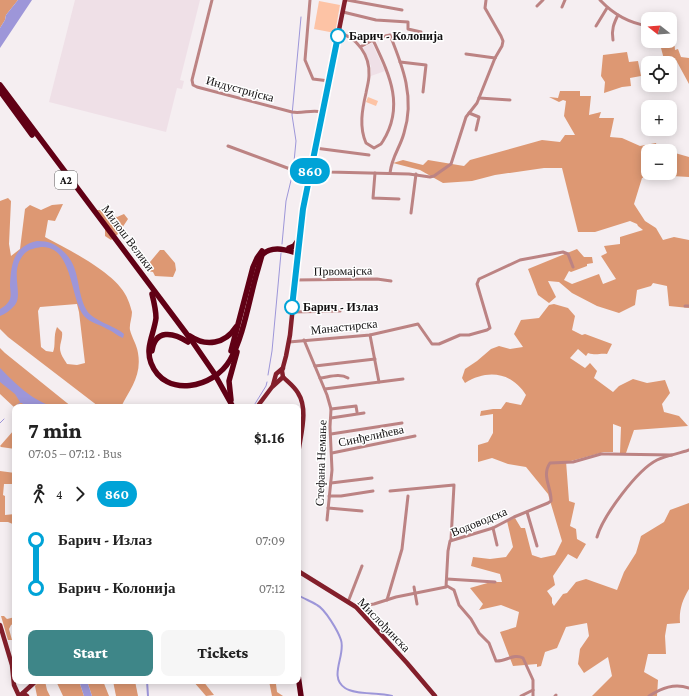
<!DOCTYPE html>
<html lang="en">
<head>
<meta charset="utf-8">
<style>
	:root { --surface:#fff; --page:#f6f6f6; --text:#222; --muted:#767676; --accent:#3e8688 }
	body { margin:0; font-family:"Crimson Pro",serif; background:var(--page); color:var(--text); height:100vh; display:flex; flex-direction:column; font-size:15px; white-space:nowrap }
	* { box-sizing:border-box; margin:0 }
	p { font-size:13px; color:var(--muted) }
	.icon { flex:none; width:22px; height:22px; fill:none; stroke:currentColor; stroke-width:2; stroke-linecap:round; stroke-linejoin:round }
	.map { position:relative; flex:1; overflow:hidden }
	.side { position:absolute; left:12px; top:404px; width:289px; height:280px; display:flex; flex-direction:column; background:var(--surface); border-radius:8px; box-shadow:0 2px 10px #0003 }
	.side>* { flex:none }
	.badge { padding:0 8px; border-radius:13px; font-size:14px; line-height:26px }
	.needle { width:26px; rotate:287deg }
	.fabs { position:absolute; left:641px; top:12px; display:grid; gap:8px }
	.fabs a { display:grid; place-items:center; width:36px; height:36px; border-radius:8px; background:var(--surface); box-shadow:0 2px 10px #0003; font-size:20px }
	.map>.badge { position:absolute; translate:-50% -50%; box-shadow:0 0 0 2px #fff }
	.legs { display:flex; align-items:center; gap:6px; height:44px; padding:0 16px; font-size:13px }
	.legs p { margin-inline-start:auto }
	.overview { display:flex; align-items:center; justify-content:space-between; height:68px; padding:0 16px }
	h1 { font-size:22px; font-weight:800; line-height:30px }
	.primary-button { display:flex; gap:8px; margin-top:auto; padding:8px 16px }
	.primary-button a { flex:1; height:46px; border-radius:8px; background:var(--accent); color:#fff; font-size:16px; font-weight:800; line-height:46px; text-align:center }
	.primary-button a+a { background:var(--page); color:var(--text) }
	ul { padding:0 16px; list-style:none }
	li { display:flex; align-items:center; gap:14px; height:48px; font-size:15px }
	li i { display:grid; place-items:center; width:6px; height:100%; margin:0 5px; background:currentColor }
	li i::after { content:''; width:10px; height:10px; margin:-5px; border:3px solid; border-radius:50%; background:var(--surface) }
	li p { margin-inline-start:auto }
	li:first-child i { background:linear-gradient(#0000 50%,currentColor 0) }
	li:last-child i { background:linear-gradient(currentColor 50%,#0000 0) }
	.map>svg:first-child { display:block }
	.built { fill:#efe0e7 }
	.green { fill:#fdc3a5 }
	.forest { fill:#dd9873; fill-rule:evenodd }
	.water { fill:#9d96d9 }
	.lines { fill:none; stroke-linecap:round; stroke-linejoin:round }
	.stream { stroke:#9d96d9; stroke-width:1 }
	.canal { stroke:#9d96d9; stroke-width:2 }
	.minor { stroke:#bc8383; stroke-width:3 }
	.major { stroke:#831f2b; stroke-width:4.5 }
	.highway { stroke:#610015; stroke-width:5.5 }
	.line-1-casing { stroke:#fff; stroke-width:9 }
	.line-1 { stroke:#00a3d7; stroke-width:6 }
	.stop-1-dot { fill:#fff; stroke:#00a3d7; stroke-width:2 }
	.labels { text-anchor:middle; stroke-width:3; stroke-linejoin:round; paint-order:stroke }
	.shield { fill:#fff; stroke:#595858; stroke-width:1 }
	.shield-label { font-size:11px; font-weight:bold; fill:#121011 }
	.stop-label { font-size:12px; font-weight:bold; fill:#121011; stroke:#fff; text-anchor:start }
	.street-label { font-size:12px; fill:#121011; stroke:#fff }
</style>
</head>
<body>
<div class="map">
<svg width="689" height="696" viewBox="0 0 689 696">
	<rect width="100%" height="100%" fill="#f5eef1"/>
	<g class="built">
		<path d="M75 0H200L180 80 184 81 182 89 177 88 166 132 49 102Z"/>
		<path d="M372 43 385 71 371 76V66L363 48Z"/>
	</g>
	<g class="green">
		<path d="M319 1 340 5 335 33 314 29Z"/>
		<path d="M368 97 378 101 376 106 366 102Z"/>
	</g>
	<g class="forest">
		<path d="M0 0H18L6 15 5 20 0 28Z"/>
		<path d="M670 29H673L675 50 678 49 681 57 689 58V84L676 60 665 63 661 48 663 41H670Z"/>
		<path d="M627 52 629 62 638 61 641 76 630 78 631 86 622 87 604 93 605 82 601 76 603 55Z"/>
		<path d="M560 91H580V96H591L589 115 601 112 599 118H614L610 137 622 138 640 146 656 143 658 151H648V173H670V155L675 153 689 157V177L654 175 642 178 634 204 645 221 656 228 663 240 674 237 689 240V308L669 306 667 286 653 283 651 286 637 290 635 305 619 313 597 306 572 293 559 282 548 281 556 297 549 303 538 295 528 269 577 249 584 257H592L593 263 587 264V266L571 272 569 271 564 280 572 284 599 274 603 284 616 279 601 256 607 253 604 246 620 244V237L643 230 638 226 637 224 630 221 595 232H578L562 168H544L495 175 472 181 443 183 420 170 393 163 403 160 423 165 428 160 464 166 470 160 542 140 560 142 565 135H575L564 116 566 101 563 100 559 102 549 97 558 98Z"/>
		<path d="M8 198 11 201 9 244 11 256 20 249 25 209 30 205 41 210 52 205 63 204 55 221 48 220 45 237C69 250 119 274 128 300 130 304 131 309 132 312 132 318 129 325 130 330 132 338 137 345 138 353 142 376 130 389 121 407L98 406 8 337 0 329V201ZM77 304 79 312 85 363 77 365 67 364C64 359 60 354 60 348 60 343 63 338 62 332L57 327C53 336 56 346 53 352L46 351 41 347 38 311 40 307Z"/>
		<path d="M96 210H105L110 214 117 217 124 214 128 219 118 234 111 240 105 236V228Z"/>
		<path d="M160 250H164L175 263 176 270 173 277 155 276 153 272 148 271 150 262Z"/>
		<path d="M554 304 568 308 575 316 572 330 582 335 585 334 612 344 607 354C599 353 597 356 588 353L586 356 578 349 570 358 585 368 590 363 597 371 594 378 613 392 619 386 633 379 647 383 665 380 670 393 662 404 664 412 679 416 688 426 634 430 626 453H620L621 427 613 424V452H604L571 461H566L569 501 575 503 570 526 576 529 577 539 586 544 577 559 568 554 553 576 555 585 547 591 552 598V603L554 606 563 594 567 593 576 582 586 579 617 590 624 572 636 553 641 536 664 522 670 510 689 503V589C682 601 679 610 680 623L667 624 665 636 666 654H648L644 672 658 680 657 696H592L612 676 608 657 584 673 578 664 580 649 589 636 587 623 566 627 557 648 545 652 541 666 537 667V664L513 666 500 632 516 627 519 612 501 605 479 610 483 604 470 588 491 582H502L500 574 471 566 473 557 490 559 506 557 513 547 507 521 515 518 521 528H525L532 555 541 558 555 555 562 541 548 494 526 467 508 464 492 458 478 462V445L488 442 493 433V414L480 416 481 411 493 409H501L506 402 521 405 526 395C512 372 487 369 465 383L462 378 465 369 477 361 491 349 499 346 510 349 523 347 514 334 521 320 539 318 549 305Z"/>
		<path d="M0 348 5 353 72 407H15V408L0 394Z"/>
		<path d="M14 430 15 449 1 447 0 446Z"/>
		<path d="M0 471 15 473V484H4L3 495 5 496V515L15 514V525L8 522H0Z"/>
		<path d="M1 616H4L7 619 15 617V623L11 625 9 629 12 640H8Z"/>
		<path d="M39 681H45L47 690 50 696H37L35 686Z"/>
		<path d="M56 681H79L84 696H63Z"/>
		<path d="M87 681H103L109 696H92Z"/>
		<path d="M113 681H135L138 696H116Z"/>
		<path d="M193 681H203L214 695 206 696Z"/>
		<path d="M269 681H288V683L276 684 277 692 283 696H272Z"/>
	</g>
	<g class="water">
		<path d="M18 0H32L0 48V28L5 20 6 15Z"/>
		<path d="M37 241C49 241 56 244 64 252 81 268 76 291 86 309 92 321 114 325 124 334L123 338C117 336 113 331 107 329 99 324 90 323 84 316 70 299 73 245 41 247 36 248 29 249 25 253 8 271 24 293 15 305 11 310 5 314 0 316V309C4 307 7 304 9 301 12 296 10 290 10 285 11 265 13 246 37 241Z"/>
		<path d="M0 368C18 386 28 397 53 407H28L20 402 15 394 0 382Z"/>
		<path d="M79 681H87L92 696H84Z"/>
	</g>
	<g class="lines">
		<g class="stream">
			<path d="M282 244 286 201 293 172 296 141 292 115 301 17"/>
			<path d="M268 375 272 351 281 253"/>
			<path d="M15 407 21 402"/>
			<path d="M253 407 266 386 267 382"/>
			<path d="M0 423 4 419"/>
		</g>
		<g class="canal">
			<path d="M298 595C304 599 311 601 317 605 325 609 338 631 341 640 346 655 328 677 345 688 355 695 378 692 392 696"/>
			<path d="M147 681 148 696"/>
		</g>
		<g class="minor">
			<path d="M212 0 192 80 193 85 197 87 292 112C302 114 312 109 322 112"/>
			<path d="M310 0 305 60 313 79 329 81"/>
			<path d="M347 0 402 10"/>
			<path d="M600 0C613 14 629 23 648 26"/>
			<path d="M537 6 543 0"/>
			<path d="M562 7 565 0"/>
			<path d="M343 12 376 20 408 22V29L421 32 423 37 436 38"/>
			<path d="M596 26 607 8"/>
			<path d="M670 27H673"/>
			<path d="M338 33C357 36 370 56 369 75 369 81 367 87 366 93 362 110 359 127 366 143L374 148 381 144 383 141C405 105 389 74 373 40L360 47"/>
			<path d="M373 40 380 37 390 35C403 67 415 98 404 133 400 148 392 156 390 173"/>
			<path d="M613 40C611 30 614 23 618 15"/>
			<path d="M466 54 495 58"/>
			<path d="M400 62 426 65 423 92"/>
			<path d="M479 98 510 100"/>
			<path d="M469 113 479 117 476 130"/>
			<path d="M228 146 309 176"/>
			<path d="M315 148 369 155"/>
			<path d="M311 170 329 172 409 174 430 177 434 176 451 164 466 117 477 103 495 58 502 46 503 41 501 36 485 8 486 0"/>
			<path d="M375 173 373 198 399 199"/>
			<path d="M411 213 416 174"/>
			<path d="M295 280 377 279 391 281"/>
			<path d="M685 306H689"/>
			<path d="M292 312 340 311"/>
			<path d="M370 335 379 382"/>
			<path d="M304 340 327 395 331 409 330 427 332 470 327 520"/>
			<path d="M289 342 370 335 418 324 432 344H439L460 335H469L487 330 490 328 477 284 479 279 520 260 563 252 568 254 573 267"/>
			<path d="M315 366 375 359"/>
			<path d="M320 378C329 377 340 373 348 378"/>
			<path d="M325 389 403 379"/>
			<path d="M331 409 356 406 357 412"/>
			<path d="M331 418 364 413"/>
			<path d="M331 434 402 423"/>
			<path d="M332 453 415 436"/>
			<path d="M331 483 372 478"/>
			<path d="M390 491 454 485 451 540"/>
			<path d="M329 496H341L373 491"/>
			<path d="M328 508 362 511"/>
			<path d="M527 512 537 546"/>
			<path d="M493 528 497 545"/>
			<path d="M597 537C603 516 637 470 657 460 667 455 679 454 689 450"/>
			<path d="M447 579 495 582"/>
			<path d="M447 586 454 590 459 605 471 619 479 633 489 643 496 661C505 662 514 653 523 658L533 680V696"/>
			<path d="M414 587 417 604"/>
			<path d="M387 600 402 549 408 496"/>
			<path d="M348 602 362 566"/>
			<path d="M356 607 374 604 396 597 446 587 448 551 450 541 493 528 514 517 548 503 551 501C552 488 541 476 550 463L573 462 601 454H608L672 455"/>
			<path d="M521 696 533 690"/>
			<path d="M555 696 556 695"/>
			<path d="M649 696C662 688 674 683 689 688"/>
		</g>
		<g class="major">
			<path d="M283 377C288 382 294 386 298 393 309 410 300 436 298 455"/>
			<path d="M273 385 276 374 283 368"/>
			<path d="M257 407 272 387 283 377 282 371 286 356 290 335 303 209 345 0"/>
			<path d="M298 571 356 607 407 663 435 696"/>
			<path d="M0 625 12 665 14 685 19 696 23 693 27 696"/>
			<path d="M23 693 36 681"/>
		</g>
		<g class="highway">
			<path d="M0 85 192 341 214 373 233 407"/>
			<path d="M0 91 32 135"/>
			<path d="M289 248 294 246 299 239"/>
			<path d="M152 294C154 302 156 310 156 318 154 334 145 347 151 363 165 399 214 388 230 360 243 338 249 301 256 276 258 269 260 262 262 255 272 245 286 250 297 253"/>
			<path d="M190 336C206 347 225 344 236 327"/>
			<path d="M152 351C155 329 173 332 188 342"/>
			<path d="M231 351 253 267 257 258 262 251"/>
			<path d="M231 400 229 381 237 352"/>
			<path d="M298 675 301 696"/>
		</g>
	</g>
	<g class="lines">
		<defs>
			<path id="line-1" d="M292 307 303 209 338 36"/>
		</defs>
		<use href="#line-1" class="line-1-casing"/>
		<use href="#line-1" class="line-1"/>
	</g>
	<g class="stop-1-dot">
		<circle cx="338" cy="36" r="7"/>
		<circle cx="292" cy="307" r="7"/>
	</g>
	<g class="labels">
		<rect class="shield" x="55" y="171" width="22" height="18" rx="3"/>
		<g class="shield-label">
			<text x="66" y="184">A2</text>
		</g>
		<g class="stop-label">
			<text x="349" y="40">Барич - Колонија</text>
			<text x="303" y="311">Барич - Излаз</text>
		</g>
		<g class="street-label">
			<text transform="translate(240 89) rotate(15)" y="4">Индустријска</text>
			<text transform="translate(128 238) rotate(53)" y="4">Милош Велики</text>
			<text transform="translate(343 271) rotate(-1)" y="4">Првомајска</text>
			<text transform="translate(344 327) rotate(-6)" y="4">Манастирска</text>
			<text transform="translate(371 436) rotate(-12)" y="4">Синђелићева</text>
			<text transform="translate(321 463) rotate(-88)" y="4">Стефана Немање</text>
			<text transform="translate(479 522) rotate(-22)" y="4">Водоводска</text>
			<text transform="translate(384 625) rotate(46)" y="4">Мислођинска</text>
		</g>
	</g>
</svg>
<div class="fabs">
<a><svg class="needle" viewBox="-14 -14 28 28"><path d="M0-13l5 13h-10z" fill="#e53935"/><path d="M0 13l5-13h-10z" fill="#767676"/></svg></a>
<a><svg class="icon" aria-label="locate" viewBox="0 0 24 24"><circle cx="12" cy="12" r="6"/><path d="M12 2v4M12 18v4M2 12h4M18 12h4"/></svg></a>
<a>+</a>
<a>−</a>
</div>
<b class="badge" style="left:310px;top:171px;background:#00a3d7;color:#fff">860</b>
<section class="side">
<div class="overview"><div><h1>7 min</h1><p>07:05 – 07:12 · Bus</p></div><b>$1.16</b></div>
<div class="legs"><svg class="icon" aria-label="walk" viewBox="0 0 24 24"><circle cx="13" cy="4" r="2"/><path d="M13 8l-2 6 4 7M11 14l-3 7M7 12l3-4h3l4 4"/></svg>4<svg class="icon" aria-label="forward" viewBox="0 0 24 24"><path d="M9 5l7 7-7 7"/></svg><b class="badge" style="background:#00a3d7;color:#fff">860</b></div>
<ul>
<li><i style="color:#00a3d7"></i><b>Барич - Излаз</b><p>07:09</p></li>
<li><i style="color:#00a3d7"></i><b>Барич - Колонија</b><p>07:12</p></li>
</ul>
<div class="primary-button"><a>Start</a><a>Tickets</a></div>
</section>
</div>
</body>
</html>
